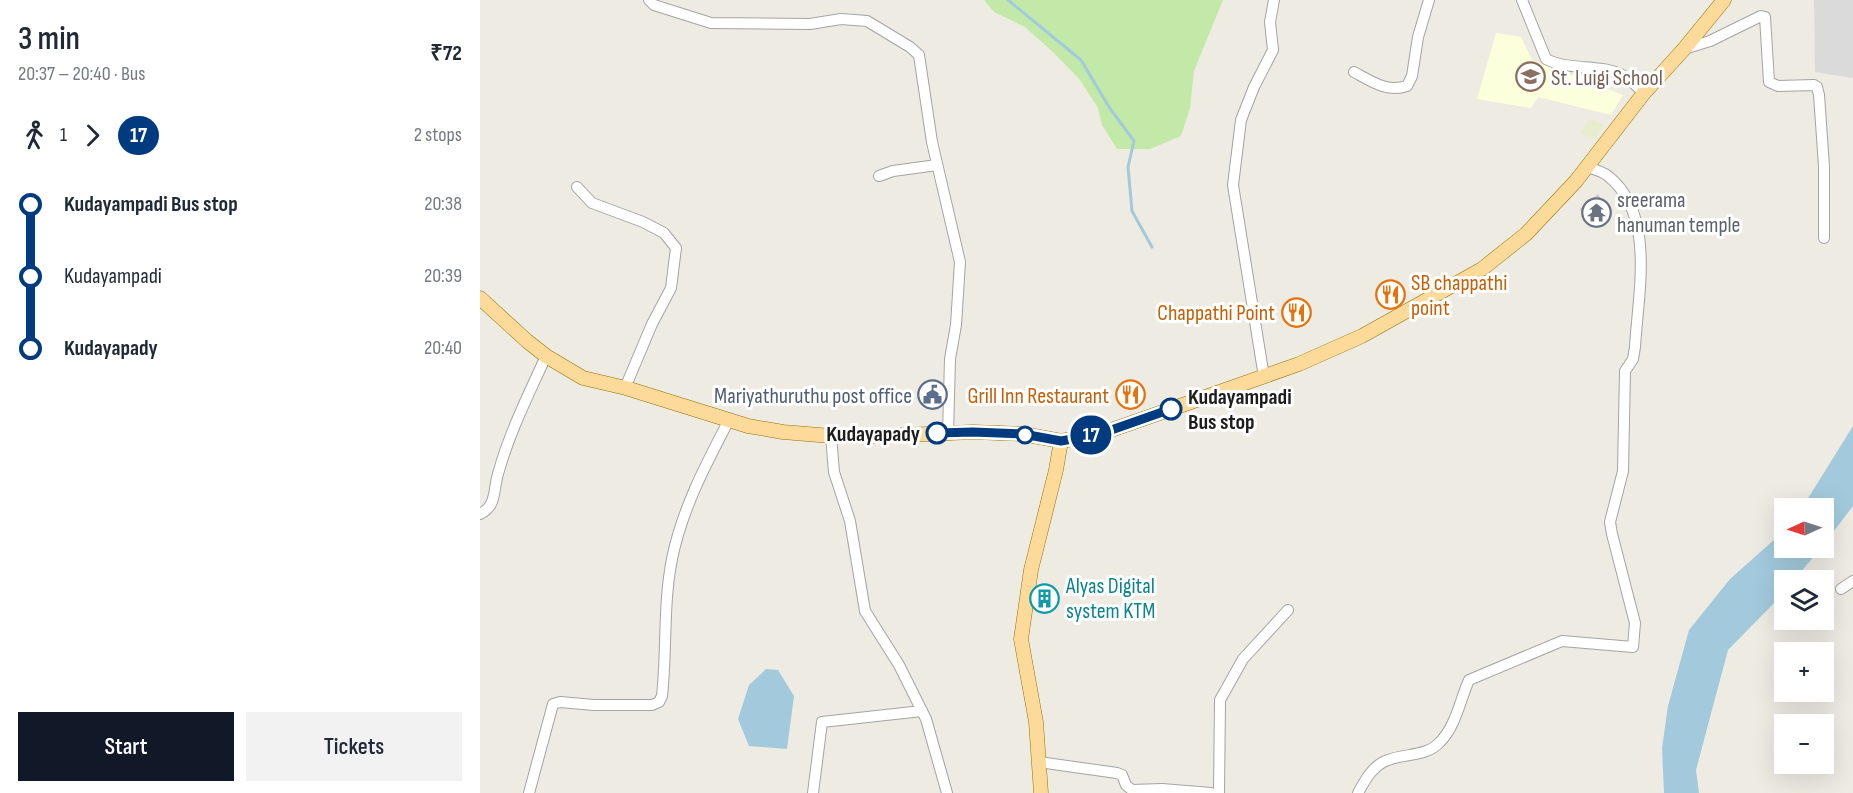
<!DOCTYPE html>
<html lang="en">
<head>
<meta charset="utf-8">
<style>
	:root { --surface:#fff; --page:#f2f2f3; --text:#1f2937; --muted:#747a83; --accent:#111827 }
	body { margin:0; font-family:"Sofia Sans Condensed",sans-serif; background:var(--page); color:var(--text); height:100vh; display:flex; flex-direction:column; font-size:22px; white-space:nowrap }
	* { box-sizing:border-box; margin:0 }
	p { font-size:20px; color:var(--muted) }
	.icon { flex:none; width:33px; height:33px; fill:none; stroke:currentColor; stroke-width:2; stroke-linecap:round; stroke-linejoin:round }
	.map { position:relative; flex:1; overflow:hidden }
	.sheet { display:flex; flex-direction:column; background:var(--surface); width:480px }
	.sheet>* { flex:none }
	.badge { padding:0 12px; border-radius:20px; font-size:21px; line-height:39px }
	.needle { width:39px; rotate:267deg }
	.buttons { position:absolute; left:1294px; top:498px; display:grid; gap:12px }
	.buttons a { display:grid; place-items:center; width:60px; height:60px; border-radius:0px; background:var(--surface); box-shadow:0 6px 24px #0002; font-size:30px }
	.map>.badge { position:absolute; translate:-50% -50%; box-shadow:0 0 0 3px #fff }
	.legs { display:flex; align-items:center; gap:9px; height:66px; padding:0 18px; font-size:20px }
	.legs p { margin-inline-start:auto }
	.head { display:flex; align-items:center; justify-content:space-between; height:102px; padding:0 18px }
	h1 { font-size:33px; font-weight:600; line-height:45px }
	.cta { display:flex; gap:12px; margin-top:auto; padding:12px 18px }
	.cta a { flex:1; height:69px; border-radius:0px; background:var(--accent); color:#fff; font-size:24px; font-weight:600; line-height:69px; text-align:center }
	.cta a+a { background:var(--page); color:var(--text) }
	ul { padding:0 18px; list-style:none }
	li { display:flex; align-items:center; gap:21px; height:72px; font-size:22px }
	li i { display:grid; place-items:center; width:9px; height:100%; margin:0 8px; background:currentColor }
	li i::after { content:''; width:15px; height:15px; margin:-8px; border:4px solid; border-radius:50%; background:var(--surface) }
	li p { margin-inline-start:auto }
	li:first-child i { background:linear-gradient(#0000 50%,currentColor 0) }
	li:last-child i { background:linear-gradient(currentColor 50%,#0000 0) }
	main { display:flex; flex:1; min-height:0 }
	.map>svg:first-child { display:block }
	.residential { fill:#dbdada }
	.education { fill:#fcffdb }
	.religious { fill:#cbcbcb }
	.farmland { fill:#e8edcd }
	.grass { fill:#c2e9a8 }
	.water { fill:#a2cadc }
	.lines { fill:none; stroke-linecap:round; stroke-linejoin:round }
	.stream { stroke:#a2cadc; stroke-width:3 }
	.minor-casing { stroke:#a4a4a4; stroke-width:12 }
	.major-casing { stroke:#967100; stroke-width:15 }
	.minor { stroke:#fff; stroke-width:10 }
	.major { stroke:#fcda9a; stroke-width:14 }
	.line-1-casing { stroke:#fff; stroke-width:14 }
	.line-1 { stroke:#003b80; stroke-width:9 }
	.stop-1-dot { fill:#fff; stroke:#003b80; stroke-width:3 }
	.labels { text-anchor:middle; stroke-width:6; stroke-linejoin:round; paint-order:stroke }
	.education-label { font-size:22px; fill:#785e54; stroke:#fff; text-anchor:start }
	.worship-label { font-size:22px; fill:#5b616d; stroke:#fff; text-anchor:start }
	.food-label { font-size:22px; fill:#c56008; stroke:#fff; text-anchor:end }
	.service-label { font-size:22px; fill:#4e5e75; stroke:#fff; text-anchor:end }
	.stop-label { font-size:22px; font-weight:bold; fill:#1d1d1d; stroke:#fff; text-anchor:start }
	.culture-label { font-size:22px; fill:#0d838f; stroke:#fff; text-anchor:start }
</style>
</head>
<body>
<main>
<section class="sheet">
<div class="head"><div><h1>3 min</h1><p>20:37 – 20:40 · Bus</p></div><b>₹72</b></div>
<div class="legs"><svg class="icon" aria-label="walk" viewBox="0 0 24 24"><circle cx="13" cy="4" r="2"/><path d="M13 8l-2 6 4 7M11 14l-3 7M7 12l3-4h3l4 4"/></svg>1<svg class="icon" aria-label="forward" viewBox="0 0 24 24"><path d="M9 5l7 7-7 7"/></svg><b class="badge" style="background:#003b80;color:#fff">17</b><p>2 stops</p></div>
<ul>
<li><i style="color:#003b80"></i><b>Kudayampadi Bus stop</b><p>20:38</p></li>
<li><i style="color:#003b80"></i><span>Kudayampadi</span><p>20:39</p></li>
<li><i style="color:#003b80"></i><b>Kudayapady</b><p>20:40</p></li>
</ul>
<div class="cta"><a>Start</a><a>Tickets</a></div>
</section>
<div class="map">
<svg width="1373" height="793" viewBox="0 0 1373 793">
	<rect width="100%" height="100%" fill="#eeebe3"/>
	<path class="residential" d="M1334 0H1373V78L1335 72Z"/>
	<path class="education" d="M1016 33 1041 37 1052 60 1143 95 1131 115 1058 97 1051 108 997 99Z"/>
	<path class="religious" d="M1118 194 1130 215 1117 225 1100 209Z"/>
	<path class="farmland" d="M1109 119 1123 124 1116 139 1100 134Z"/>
	<path class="grass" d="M504 0H743L714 71 710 108 701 136 670 149H637L622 125 618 108 600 80 573 52 545 27 514 12Z"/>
	<g class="water">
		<path d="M1373 426V506L1344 544V508H1322Z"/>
		<path d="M1305 530V548H1341L1314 580H1305V592L1248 650 1216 770 1219 793H1184L1182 748 1188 706 1209 630 1250 579Z"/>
		<path d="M286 669 298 670 314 696 307 749 269 746 258 719 269 685Z"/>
	</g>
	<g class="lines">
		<path class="stream" d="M528 0 601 60 629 107 654 141 648 167 652 211 672 247"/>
		<defs>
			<g id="minor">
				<path d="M169 0 174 5 231 23 330 24 361 19 387 21 430 47 439 55 452 142 480 262 476 325 470 359 468 433"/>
				<path d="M1042 0 1066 59C1091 72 1122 62 1146 77 1152 81 1158 88 1164 93"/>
				<path d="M1204 49 1230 41 1281 16 1285 17 1289 82 1298 86 1334 85 1337 87 1339 95 1344 166V238"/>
				<path d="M874 72C891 81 907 93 927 86L932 76 938 37 949 0"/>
				<path d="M399 176 413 171 457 165"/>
				<path d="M97 187 112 203 163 222 184 233 196 248 191 288 172 324 145 388"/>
				<path d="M784 377 753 185 761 120 774 87 793 50 790 22 794 0"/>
				<path d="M351 436 354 472 370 521 385 611 419 665 446 719 467 793"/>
				<path d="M0 514C17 506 13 490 18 474 29 433 49 394 66 356"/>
				<path d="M1361 589 1373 581"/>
				<path d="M559 762 637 773 642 775 646 785 652 790 682 789 731 793"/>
				<path d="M49 793 73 704 80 702 114 705H172L179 702 182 696C187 650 183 604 192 559 202 509 226 464 249 420"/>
				<path d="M333 793 342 722 442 711"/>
				<path d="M739 793 740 700 763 659 808 610"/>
				<path d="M878 793C885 780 893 765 908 760 926 753 946 757 960 742 976 726 980 700 989 680L1082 641 1153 647 1155 623 1132 534 1130 522 1143 471 1145 371 1153 359 1155 347C1158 293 1176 214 1128 176 1122 171 1113 169 1106 167"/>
			</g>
			<g id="major">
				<path d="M0 298 47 341 66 356 103 378 146 388 268 426 303 432 351 436H403L493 432 543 434 581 441 620 434 819 364 882 336 1002 269 1046 234 1096 181 1164 93 1204 49 1244 0"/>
				<path d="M561 793 556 722 541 639 551 570 576 470 581 441"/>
			</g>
		</defs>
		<use href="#minor" class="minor-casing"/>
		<use href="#major" class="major-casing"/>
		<use href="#minor" class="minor"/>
		<use href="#major" class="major"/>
	</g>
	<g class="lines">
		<defs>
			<path id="line-1" d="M457 433 493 432 543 434 581 441 620 434 691 409"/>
		</defs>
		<use href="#line-1" class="line-1-casing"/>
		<use href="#line-1" class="line-1"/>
	</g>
	<defs>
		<symbol id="school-ring" viewBox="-11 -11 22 22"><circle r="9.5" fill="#fff" stroke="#8d6e63" stroke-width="1.5"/><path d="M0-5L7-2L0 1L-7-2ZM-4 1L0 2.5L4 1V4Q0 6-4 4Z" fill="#8d6e63"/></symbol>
		<symbol id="temple-ring" viewBox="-11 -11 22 22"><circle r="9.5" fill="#fff" stroke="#6b7280" stroke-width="1.5"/><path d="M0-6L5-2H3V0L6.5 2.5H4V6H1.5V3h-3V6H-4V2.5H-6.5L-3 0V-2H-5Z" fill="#6b7280"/></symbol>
		<symbol id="restaurant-ring" viewBox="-11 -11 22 22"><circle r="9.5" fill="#fff" stroke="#e8710a" stroke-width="1.5"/><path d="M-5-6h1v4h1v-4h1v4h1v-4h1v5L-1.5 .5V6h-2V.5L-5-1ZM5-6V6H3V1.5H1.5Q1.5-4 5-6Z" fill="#e8710a"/></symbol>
		<symbol id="civic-ring" viewBox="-11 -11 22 22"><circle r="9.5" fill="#fff" stroke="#5c6f8a" stroke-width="1.5"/><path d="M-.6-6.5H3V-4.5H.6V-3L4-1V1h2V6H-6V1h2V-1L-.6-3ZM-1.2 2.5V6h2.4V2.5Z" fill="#5c6f8a"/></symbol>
		<symbol id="building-ring" viewBox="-11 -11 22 22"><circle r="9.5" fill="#fff" stroke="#0f9aa8" stroke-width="1.5"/><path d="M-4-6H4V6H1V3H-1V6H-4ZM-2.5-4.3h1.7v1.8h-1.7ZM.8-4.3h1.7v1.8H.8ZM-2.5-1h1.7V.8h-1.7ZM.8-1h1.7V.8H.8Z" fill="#0f9aa8"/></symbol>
	</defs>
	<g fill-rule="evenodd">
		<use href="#school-ring" x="1034" y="60" width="33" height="33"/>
		<use href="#temple-ring" x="1100" y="196" width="33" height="33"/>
		<use href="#restaurant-ring" x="894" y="278" width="33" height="33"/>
		<use href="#restaurant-ring" x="800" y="296" width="33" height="33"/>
		<use href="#civic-ring" x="436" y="378" width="33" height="33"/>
		<use href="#restaurant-ring" x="634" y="378" width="33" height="33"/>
		<use href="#building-ring" x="548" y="582" width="33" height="33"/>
	</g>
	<g class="stop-1-dot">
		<circle cx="691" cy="409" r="10"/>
		<circle cx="457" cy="433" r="10"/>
		<circle cx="545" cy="435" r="8"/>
	</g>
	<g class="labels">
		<g class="education-label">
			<text x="1071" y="85">St. Luigi School</text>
		</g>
		<g class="worship-label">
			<text x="1137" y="207">sreerama<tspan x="1137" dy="25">hanuman temple</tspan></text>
		</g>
		<g class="food-label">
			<text x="931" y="290" text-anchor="start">SB chappathi<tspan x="931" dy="25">point</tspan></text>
			<text x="795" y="320">Chappathi Point</text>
			<text x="629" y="403">Grill Inn Restaurant</text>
		</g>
		<g class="service-label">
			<text x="432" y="403">Mariyathuruthu post office</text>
		</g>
		<g class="stop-label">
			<text x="708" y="404">Kudayampadi<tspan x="708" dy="25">Bus stop</tspan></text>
			<text x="440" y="441" text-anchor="end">Kudayapady</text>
		</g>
		<g class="culture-label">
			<text x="586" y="593">Alyas Digital<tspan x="586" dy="25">system KTM</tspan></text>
		</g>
	</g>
</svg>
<div class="buttons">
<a><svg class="needle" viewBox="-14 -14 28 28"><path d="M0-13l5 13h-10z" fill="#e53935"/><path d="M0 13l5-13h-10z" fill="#747a83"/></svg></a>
<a><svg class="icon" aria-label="layers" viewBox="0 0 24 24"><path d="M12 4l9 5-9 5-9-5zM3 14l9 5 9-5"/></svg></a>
<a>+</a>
<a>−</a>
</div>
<b class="badge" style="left:611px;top:435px;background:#003b80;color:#fff">17</b>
</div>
</main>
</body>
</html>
